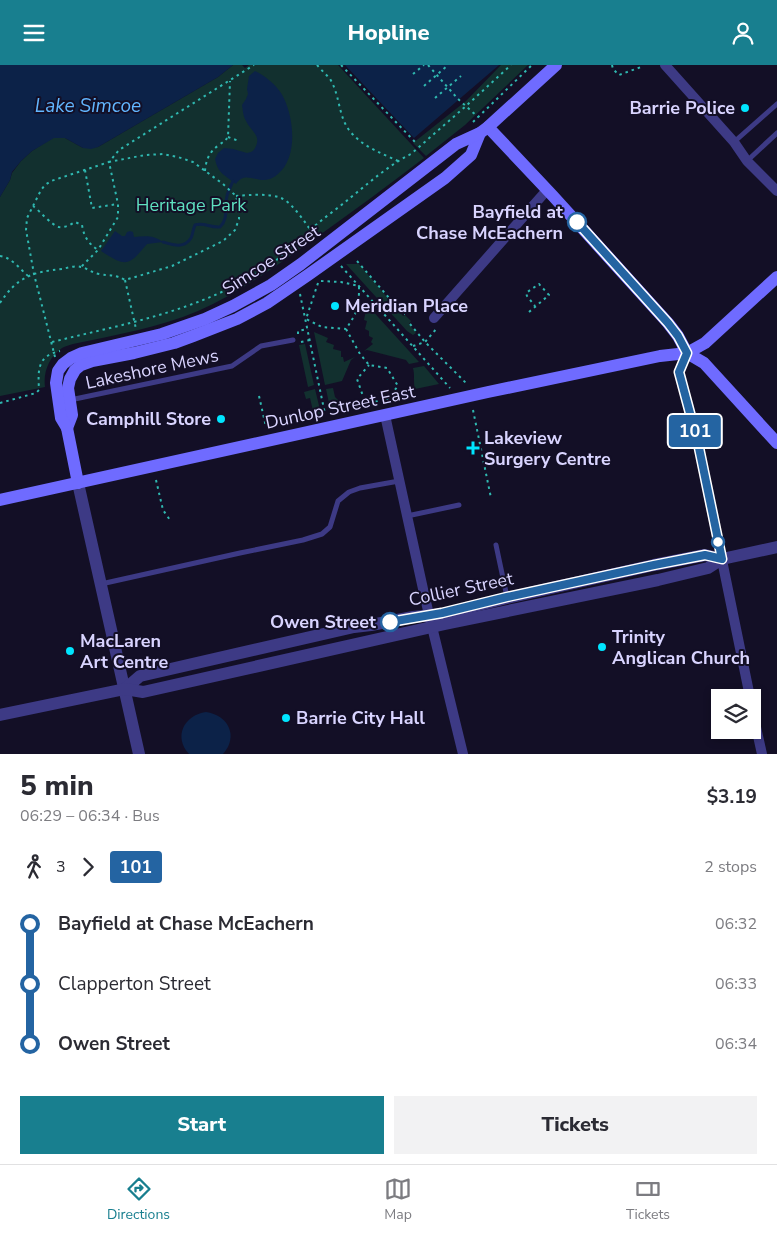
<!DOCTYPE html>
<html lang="en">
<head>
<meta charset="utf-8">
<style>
	:root { --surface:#fff; --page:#f2f2f3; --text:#2b2b33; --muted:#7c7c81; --line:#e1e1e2; --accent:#187f8f }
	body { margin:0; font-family:"Nunito Sans",sans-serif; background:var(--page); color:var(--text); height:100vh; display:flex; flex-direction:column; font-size:19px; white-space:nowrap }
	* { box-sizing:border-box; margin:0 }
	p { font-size:16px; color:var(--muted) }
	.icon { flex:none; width:28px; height:28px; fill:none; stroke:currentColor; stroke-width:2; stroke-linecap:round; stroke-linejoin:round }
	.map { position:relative; height:689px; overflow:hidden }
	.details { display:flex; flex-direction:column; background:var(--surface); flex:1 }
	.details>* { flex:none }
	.badge { padding:0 10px; border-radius:4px; font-size:18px; line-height:32px }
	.tools { position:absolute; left:711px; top:624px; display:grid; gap:10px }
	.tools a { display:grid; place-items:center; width:50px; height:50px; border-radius:0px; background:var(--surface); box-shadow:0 2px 8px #0003; font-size:25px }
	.map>.badge { position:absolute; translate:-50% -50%; box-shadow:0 0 0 2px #fff }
	.legs { display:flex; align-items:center; gap:8px; height:55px; padding:0 20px; font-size:16px }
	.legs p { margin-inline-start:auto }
	.headline { display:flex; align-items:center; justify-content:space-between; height:85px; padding:0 20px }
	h1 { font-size:28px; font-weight:800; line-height:38px }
	.button { display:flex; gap:10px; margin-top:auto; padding:10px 20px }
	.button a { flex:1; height:58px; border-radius:0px; background:var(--accent); color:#fff; font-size:20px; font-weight:800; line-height:58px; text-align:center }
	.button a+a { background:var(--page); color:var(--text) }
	ul { padding:0 20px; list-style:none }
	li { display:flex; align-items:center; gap:18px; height:60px; font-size:19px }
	li i { display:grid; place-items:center; width:8px; height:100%; margin:0 6px; background:currentColor }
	li i::after { content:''; width:12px; height:12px; margin:-6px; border:4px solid; border-radius:50%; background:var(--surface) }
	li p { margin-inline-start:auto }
	li:first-child i { background:linear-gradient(#0000 50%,currentColor 0) }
	li:last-child i { background:linear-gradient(currentColor 50%,#0000 0) }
	header { display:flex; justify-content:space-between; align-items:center; height:65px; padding:0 20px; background:var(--accent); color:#fff; font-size:22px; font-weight:800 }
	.tab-bar { display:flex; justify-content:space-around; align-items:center; height:70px; border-top:1px solid var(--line); background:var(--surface); font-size:14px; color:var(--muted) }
	.tab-bar a { display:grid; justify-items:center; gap:2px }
	.tab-bar .on { color:var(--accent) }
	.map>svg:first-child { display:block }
	.green { fill:#12302f }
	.water { fill:#0c2248 }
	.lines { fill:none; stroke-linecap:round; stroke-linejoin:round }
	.stream { stroke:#0c2248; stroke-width:3 }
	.path { stroke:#2fb8b0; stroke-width:2; stroke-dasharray:2.5 4; stroke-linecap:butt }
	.service { stroke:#3d3a85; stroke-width:5 }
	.minor { stroke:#3d3a85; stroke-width:10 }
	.tertiary { stroke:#3d3a85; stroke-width:12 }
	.secondary { stroke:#6f6bff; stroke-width:12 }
	.line-1-casing { stroke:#fff; stroke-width:11 }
	.line-1 { stroke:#2464a2; stroke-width:8 }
	.poi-dot { fill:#00e5ff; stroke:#130f26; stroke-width:2 }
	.stop-1-dot { fill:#fff; stroke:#2464a2; stroke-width:2.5 }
	.labels { text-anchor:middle; stroke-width:4; stroke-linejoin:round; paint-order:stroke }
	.poi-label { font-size:18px; font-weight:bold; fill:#d9d4ff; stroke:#130f26; text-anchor:start }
	.park-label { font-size:18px; fill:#5fe0c0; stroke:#130f26 }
	.stop-label { font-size:18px; font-weight:bold; fill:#d9d4ff; stroke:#130f26; text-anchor:end }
	.street-label { font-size:18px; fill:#d9d4ff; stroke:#130f26 }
	.water-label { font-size:19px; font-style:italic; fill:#62b6ff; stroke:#130f26 }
</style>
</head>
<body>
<header><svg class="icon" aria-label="menu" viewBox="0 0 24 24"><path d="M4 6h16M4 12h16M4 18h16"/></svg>Hopline<svg class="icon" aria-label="person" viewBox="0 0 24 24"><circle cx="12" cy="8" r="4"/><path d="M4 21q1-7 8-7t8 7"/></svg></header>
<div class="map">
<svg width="777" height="689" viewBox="0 0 777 689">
	<rect width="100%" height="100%" fill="#130f26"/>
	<g class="green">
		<path d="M233 0H242L245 3 249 0H338L424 93C389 120 353 146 317 172 279 199 241 227 198 246 158 263 115 270 73 279 70 280 65 281 62 283 49 292 43 307 45 322L0 331V132L10 115 12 108 21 96 32 86 54 72 65 73 83 83 98 82 218 12Z"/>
		<path d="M501 0H528L465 60 426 91 413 78 466 36Z"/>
		<path d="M346 199H359L403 251 405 250 411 256 409 259 416 268 413 270 407 266Z"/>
		<path d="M367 240 369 242 419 297 409 299 406 295 367 285 364 286 373 279 371 277 373 273 369 271V266L365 264 367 256 364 255Z"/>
		<path d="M314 267 328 273 326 277 334 280 333 284 341 286V292H343L344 297 355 292 351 295 342 316 325 320Z"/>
		<path d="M305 279 314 320 308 322 299 280Z"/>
		<path d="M424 301 439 319 415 324C413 317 415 310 413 303Z"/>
		<path d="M333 323 335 332 339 336 345 339 330 343 326 324Z"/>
		<path d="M315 324 321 349 314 350 310 333 306 334 304 327Z"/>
	</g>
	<g class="water">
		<path d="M0 0H233L218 12 98 82 91 84 83 83 65 73H54L32 86 21 96 12 107 10 115 0 132Z"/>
		<path d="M345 0H499L414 73Z"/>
		<path d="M255 6C264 10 276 20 281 28 294 49 299 92 278 109 275 112 269 115 264 115 254 115 243 107 236 119 225 110 218 109 215 94L218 88 224 83 233 84 247 88C252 87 254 86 256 81 261 70 250 65 246 56 243 51 243 46 242 40L246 34 248 29 247 24 249 11Z"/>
		<path d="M115 166 122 171H125L127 167 130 166 133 167 134 172C145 171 154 170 163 177L147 179C128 202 126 202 101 186Z"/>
		<path d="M206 647C228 650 239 671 223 689H189C173 672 184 650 206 647Z"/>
	</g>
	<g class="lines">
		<path class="stream" d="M163 177C173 180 184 184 191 173 193 169 193 164 195 160 204 157 210 163 220 162 229 153 224 143 227 131 228 126 231 121 233 116"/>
		<g class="path">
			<path d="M317 0C321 5 326 9 330 14 340 30 338 50 349 65 361 81 381 88 398 96"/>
			<path d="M341 0 417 79"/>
			<path d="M428 0 458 34 478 52"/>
			<path d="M612 0 613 4 619 10 641 2"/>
			<path d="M413 9 424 0"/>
			<path d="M424 21 448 0"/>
			<path d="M435 33 461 11"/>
			<path d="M473 57 532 0"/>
			<path d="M228 72 239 76"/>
			<path d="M85 105 92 143 118 139"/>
			<path d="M205 106C206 95 209 87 219 80 223 77 225 76 228 72L230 16"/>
			<path d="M236 131C249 130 268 128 281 133 292 137 308 161 315 172"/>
			<path d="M33 141C40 146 51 160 59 162 64 163 70 160 75 157L82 160C84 172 88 178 98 185"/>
			<path d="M0 191C11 192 20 204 28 211"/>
			<path d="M357 196 403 249H405"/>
			<path d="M341 201 450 323"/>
			<path d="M125 215 136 264"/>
			<path d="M321 216 341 217 359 221C359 243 358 246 346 264L360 289 369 300 387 303 398 321 384 338 364 334 357 314 369 300"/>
			<path d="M318 218 306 254 322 262 346 264"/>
			<path d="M300 229 325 349"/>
			<path d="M0 238C17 212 32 207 62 204 67 203 76 200 81 202 87 203 92 208 99 209 110 211 114 209 125 215L172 201 223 176 235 165 239 154V142L236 131 223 119 193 97 178 92 163 89 145 90 109 97 118 139V152L98 185 81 202"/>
			<path d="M529 247 549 230 539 219 526 228 527 231 535 241"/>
			<path d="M410 259 425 277 467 319"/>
			<path d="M298 269V266L308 264"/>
			<path d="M52 277C124 259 199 246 262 205 280 194 294 180 309 166 322 154 337 144 350 133 370 117 389 100 411 89L466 41 511 0"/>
			<path d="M301 277 310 275"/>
			<path d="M413 281 425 277 438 262"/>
			<path d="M55 292 34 209 26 165 27 153 41 125 45 120 51 116 109 97 119 85 254 0"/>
			<path d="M259 331 266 362"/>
			<path d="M0 338 36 328 39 325C38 305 37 291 60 286"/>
			<path d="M473 345 491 433"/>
			<path d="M156 415 163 445 170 455"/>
		</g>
		<g class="service">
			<path d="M734 77 777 39"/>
			<path d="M747 96 777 68"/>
			<path d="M70 335 232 301 261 281 293 275"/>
			<path d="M407 451 459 440"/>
			<path d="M496 480 507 532"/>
			<path d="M101 519 240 488 303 475 322 469 330 462 338 436 349 427 360 423 399 416"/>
		</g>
		<g class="minor">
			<path d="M665 0 734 77 747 96 777 126"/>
			<path d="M434 253 547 125"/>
			<path d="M687 288 679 307 698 378 750 632"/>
			<path d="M385 350 425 533 463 689"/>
			<path d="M752 644 762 689"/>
		</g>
		<g class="tertiary">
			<path d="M78 418 139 689"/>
			<path d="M125 624 140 611 354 562 371 560 413 552 443 549 507 533 654 500 705 490 722 494"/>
			<path d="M0 650 125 624 143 627 445 559 658 515 708 503 722 494 777 482"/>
		</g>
		<g class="secondary">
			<path d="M488 62 553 131 668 258 678 271 687 288 704 298 777 378"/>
			<path d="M67 363 72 350 68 323 70 314 75 305 81 300 92 296 134 288 174 278 193 271 237 254 267 238 308 210 445 113 471 90 480 68"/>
			<path d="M78 418 67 363 61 353 56 318 58 306 63 299 71 293 82 288 162 269 205 254 233 241 271 220 301 199 456 79 480 68 488 62 556 0"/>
			<path d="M0 435 488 327 660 291 687 288 705 278 777 212"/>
		</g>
	</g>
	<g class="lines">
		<defs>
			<path id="line-1" d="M390 557 442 548 507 532 654 500 705 490 722 494 698 378 679 307 687 288 678 271 668 258 577 157"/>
		</defs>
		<use href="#line-1" class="line-1-casing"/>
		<use href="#line-1" class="line-1"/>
	</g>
	<g class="poi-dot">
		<circle cx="745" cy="43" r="5"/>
		<circle cx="335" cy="241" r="5"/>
		<circle cx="221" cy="354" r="5"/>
		<path d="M470.5 375.5h5v5h5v5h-5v5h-5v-5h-5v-5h5z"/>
		<circle cx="602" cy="582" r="5"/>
		<circle cx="70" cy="586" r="5"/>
		<circle cx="286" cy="653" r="5"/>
	</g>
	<g class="stop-1-dot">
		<circle cx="577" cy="157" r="9"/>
		<circle cx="718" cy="477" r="6"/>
		<circle cx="390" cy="557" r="9"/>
	</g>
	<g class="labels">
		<g class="poi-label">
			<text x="735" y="49" text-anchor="end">Barrie Police</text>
			<text x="345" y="247">Meridian Place</text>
			<text x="211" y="360" text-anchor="end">Camphill Store</text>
			<text x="484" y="379">Lakeview<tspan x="484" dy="21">Surgery Centre</tspan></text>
			<text x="612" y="578">Trinity<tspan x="612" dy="21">Anglican Church</tspan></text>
			<text x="80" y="582">MacLaren<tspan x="80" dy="21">Art Centre</tspan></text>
			<text x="296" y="659">Barrie City Hall</text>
		</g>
		<g class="park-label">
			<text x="191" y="146">Heritage Park</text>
		</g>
		<g class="stop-label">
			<text x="563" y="153">Bayfield at<tspan x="563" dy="21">Chase McEachern</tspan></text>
			<text x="376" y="563">Owen Street</text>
		</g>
		<g class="street-label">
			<text transform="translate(271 195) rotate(-33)" y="6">Simcoe Street</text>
			<text transform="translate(152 304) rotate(-12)" y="6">Lakeshore Mews</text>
			<text transform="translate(340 342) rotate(-12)" y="6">Dunlop Street East</text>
			<text transform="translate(461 524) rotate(-12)" y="6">Collier Street</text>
		</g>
		<g class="water-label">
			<text x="88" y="47">Lake Simcoe</text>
		</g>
	</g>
</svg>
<div class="tools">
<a><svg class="icon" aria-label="layers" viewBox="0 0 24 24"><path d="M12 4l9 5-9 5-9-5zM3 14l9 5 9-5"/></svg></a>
</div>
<b class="badge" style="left:695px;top:366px;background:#2464a2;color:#fff">101</b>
</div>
<section class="details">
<div class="headline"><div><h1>5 min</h1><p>06:29 – 06:34 · Bus</p></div><b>$3.19</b></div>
<div class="legs"><svg class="icon" aria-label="walk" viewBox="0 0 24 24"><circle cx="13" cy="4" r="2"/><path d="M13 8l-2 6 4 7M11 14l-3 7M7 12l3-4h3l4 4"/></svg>3<svg class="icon" aria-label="forward" viewBox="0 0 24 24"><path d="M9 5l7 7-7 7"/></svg><b class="badge" style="background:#2464a2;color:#fff">101</b><p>2 stops</p></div>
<ul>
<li><i style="color:#2464a2"></i><b>Bayfield at Chase McEachern</b><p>06:32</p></li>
<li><i style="color:#2464a2"></i><span>Clapperton Street</span><p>06:33</p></li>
<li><i style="color:#2464a2"></i><b>Owen Street</b><p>06:34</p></li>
</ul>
<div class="button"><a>Start</a><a>Tickets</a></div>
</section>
<nav class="tab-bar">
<a class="on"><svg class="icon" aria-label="directions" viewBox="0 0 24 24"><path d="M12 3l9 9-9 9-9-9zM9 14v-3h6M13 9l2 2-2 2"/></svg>Directions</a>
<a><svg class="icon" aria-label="map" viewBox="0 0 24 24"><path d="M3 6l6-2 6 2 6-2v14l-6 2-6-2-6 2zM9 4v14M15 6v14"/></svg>Map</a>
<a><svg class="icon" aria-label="tickets" viewBox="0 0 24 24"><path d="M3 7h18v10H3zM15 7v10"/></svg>Tickets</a>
</nav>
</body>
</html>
